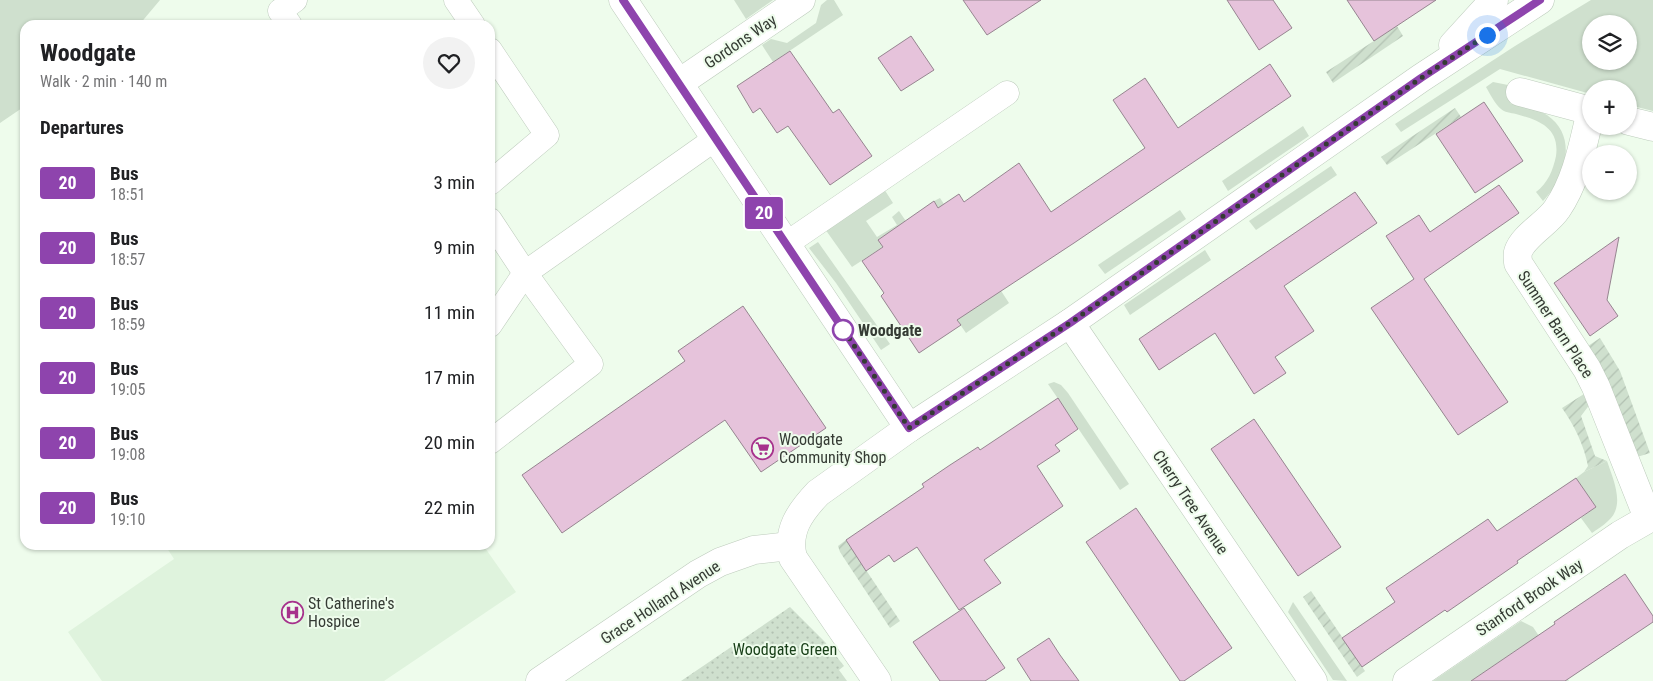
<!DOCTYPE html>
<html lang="en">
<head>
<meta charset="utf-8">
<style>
	:root { --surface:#fff; --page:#f2f2f2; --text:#202124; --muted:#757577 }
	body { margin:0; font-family:"Roboto Condensed",sans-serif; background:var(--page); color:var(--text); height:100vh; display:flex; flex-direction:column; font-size:19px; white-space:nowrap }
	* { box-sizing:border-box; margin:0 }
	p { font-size:16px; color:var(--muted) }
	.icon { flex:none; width:28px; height:28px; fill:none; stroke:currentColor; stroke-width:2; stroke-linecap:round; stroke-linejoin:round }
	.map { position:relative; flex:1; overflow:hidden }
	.drawer { position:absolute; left:20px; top:20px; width:475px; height:530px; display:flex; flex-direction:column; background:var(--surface); border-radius:15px; box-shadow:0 1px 4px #0004 }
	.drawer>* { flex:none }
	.badge { padding:0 10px; border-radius:4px; font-size:18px; line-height:32px }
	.tools { position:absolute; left:1582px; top:15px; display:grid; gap:10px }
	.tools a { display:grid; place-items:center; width:55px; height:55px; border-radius:50%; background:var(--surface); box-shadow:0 1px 4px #0004; font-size:25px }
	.you { position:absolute; width:25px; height:25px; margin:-12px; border:4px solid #fff; border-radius:50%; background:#1a73e8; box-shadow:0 0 0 8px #1a73e833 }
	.map>.badge { position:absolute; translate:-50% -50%; box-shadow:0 0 0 2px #fff }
	h2 { padding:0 20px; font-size:19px; line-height:45px }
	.round { display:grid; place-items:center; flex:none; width:52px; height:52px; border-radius:26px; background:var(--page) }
	.head { display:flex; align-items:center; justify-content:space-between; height:85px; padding:0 20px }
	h1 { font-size:24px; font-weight:700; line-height:38px }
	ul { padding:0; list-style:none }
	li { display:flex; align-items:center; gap:15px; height:65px; padding:0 20px }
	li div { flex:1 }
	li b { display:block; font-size:19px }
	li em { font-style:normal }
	li .badge { min-width:55px; font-weight:700; text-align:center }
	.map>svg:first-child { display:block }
	.built { fill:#dff3dd }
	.grass { fill:#cfe0ce; fill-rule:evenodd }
	.park { fill:url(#park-dots) }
	.garden { fill:url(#garden-furrows) }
	.building { fill:#e6c3db; stroke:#968590 }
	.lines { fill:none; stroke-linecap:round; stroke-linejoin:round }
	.lane-casing { stroke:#bdcbbc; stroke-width:25 }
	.street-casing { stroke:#bdcbbc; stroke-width:29 }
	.secondary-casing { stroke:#bdcbbc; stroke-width:29 }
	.lane { stroke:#fff; stroke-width:24 }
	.street { stroke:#fff; stroke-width:28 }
	.secondary { stroke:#fff; stroke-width:28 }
	.line-casing { stroke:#fff; stroke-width:11 }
	.line { stroke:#8e44ad; stroke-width:8 }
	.walk { stroke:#353b34; stroke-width:5; stroke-dasharray:0 9 }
	.stop-dot { fill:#fff; stroke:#8e44ad; stroke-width:2.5 }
	.labels { text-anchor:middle; stroke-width:4; stroke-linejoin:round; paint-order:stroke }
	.street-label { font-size:16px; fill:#353b34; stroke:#eefcec }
	.stop-label { font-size:16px; font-weight:bold; fill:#353b34; stroke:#eefcec; text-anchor:start }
	.poi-label { font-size:16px; fill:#353b34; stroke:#eefcec; text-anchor:start }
	.park-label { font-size:16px; fill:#194019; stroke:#eefcec }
</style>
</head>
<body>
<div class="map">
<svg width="1653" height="681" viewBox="0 0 1653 681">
	<defs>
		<pattern id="park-dots" width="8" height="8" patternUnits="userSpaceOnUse" patternTransform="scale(1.25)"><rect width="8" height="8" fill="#cfe0ce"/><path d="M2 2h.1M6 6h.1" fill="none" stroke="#b2c1b2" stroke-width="1.8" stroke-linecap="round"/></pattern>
		<pattern id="garden-furrows" width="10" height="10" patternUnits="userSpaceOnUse" patternTransform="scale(1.25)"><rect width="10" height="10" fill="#cfe0ce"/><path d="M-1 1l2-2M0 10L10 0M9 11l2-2" fill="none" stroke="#b2c1b2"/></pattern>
	</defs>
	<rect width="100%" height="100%" fill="#eefcec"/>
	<path class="built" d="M165 545H483L516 592 384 681H102L68 632 174 559Z"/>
	<g class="grass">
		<path d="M0 0H160L139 25H25V106L0 123Z"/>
		<path d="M734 0H773L746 19Z"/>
		<path d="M827 0H834L843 15 773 62 762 45 771 39 787 43 816 23 821 5Z"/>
		<path d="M1591 0H1653V111L1629 105V89H1591V94L1500 69 1401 132 1395 124 1515 46ZM1591 24H1629V61H1591Z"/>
		<path d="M1493 82 1513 86 1510 103C1521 107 1538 109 1547 115 1579 137 1565 178 1543 201L1536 192C1548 183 1553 170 1556 156 1560 127 1538 120 1516 114 1511 113 1504 112 1501 109 1495 104 1490 94 1486 87Z"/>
		<path d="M1303 126 1309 136 1228 191 1222 181Z"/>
		<path d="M1331 166 1337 175 1256 230 1249 221Z"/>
		<path d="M884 189 893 203 866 221 877 237 897 225 892 217 899 211 931 258 898 237 852 267 825 229Z"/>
		<path d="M940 198 1009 303 966 333 957 320 952 230 934 201Z"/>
		<path d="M1180 210 1186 219 1105 274 1098 265Z"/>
		<path d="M818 242 890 344 881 350 836 283 809 248Z"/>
		<path d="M1205 250 1211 260 1130 315 1124 305Z"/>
		<path d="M1054 382 1061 385 1068 393 1129 484 1120 490 1048 384Z"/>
		<path d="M1607 461C1613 479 1626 506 1608 521 1603 526 1597 529 1592 533L1581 518 1596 507 1576 478 1584 472Z"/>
		<path d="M1293 602 1347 681 1333 680 1288 612Z"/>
		<path d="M1521 621 1533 627 1569 681H1544L1521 647 1471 681H1433Z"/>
	</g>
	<path class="park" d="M790 607 825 642 844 666 839 670 847 681H681Z"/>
	<g class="garden">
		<path d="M1397 26 1403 36 1333 83 1326 72Z"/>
		<path d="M1455 108 1461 117 1387 165 1381 157Z"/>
		<path d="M1600 338 1620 371 1650 453 1637 457 1603 369 1588 346Z"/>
		<path d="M1584 394 1590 404 1581 416 1595 456 1607 461 1584 472 1588 466C1584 445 1574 425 1562 408Z"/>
		<path d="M846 540 900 621 890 628 840 552 838 546Z"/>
		<path d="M1311 591 1365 671 1357 677 1303 597Z"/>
	</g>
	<g class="building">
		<path d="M963 0H1041L987 35Z"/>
		<path d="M1227 0H1273L1292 28 1259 50Z"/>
		<path d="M1347 0H1436L1374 41Z"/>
		<path d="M911 36 934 70 901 91 878 58Z"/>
		<path d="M790 51 833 113 839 109 872 156 830 185 788 126 777 133 760 108 753 113 737 86Z"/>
		<path d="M1270 64 1291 96 1074 243 957 320 961 325 919 353 881 296 884 293 862 261 883 247 878 240 934 201 938 208 959 194 964 202 1019 163 1051 212 1145 148 1113 100 1145 78 1178 128Z"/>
		<path d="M1484 102 1523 161 1475 193 1436 134Z"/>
		<path d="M1499 185 1519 213 1424 279 1508 402 1458 435 1371 308 1414 279 1386 236 1419 215 1430 232Z"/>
		<path d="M1355 192 1377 223 1284 286 1314 331 1275 357 1286 373 1254 394 1215 333 1159 370 1139 339Z"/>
		<path d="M1619 237 1607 300 1618 316 1590 336 1554 283Z"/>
		<path d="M743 306 826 428 761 472 725 420 562 533 522 475 685 361 678 351Z"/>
		<path d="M1058 398 1078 429 1055 445 1060 451 1037 466 1063 506 984 560 1001 583 959 610 917 547 894 562 889 555 866 571 846 540 924 487 922 484 950 465 978 447 980 450Z"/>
		<path d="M1254 419 1341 547 1298 576 1211 449Z"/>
		<path d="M1576 478 1596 507 1517 561 1518 563 1447 612 1445 610 1362 667 1342 638 1395 602 1386 588 1488 519 1497 531Z"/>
		<path d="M1136 508 1232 648 1184 681H1180L1086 542Z"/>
		<path d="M1625 574 1653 616V622L1565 681H1471L1555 624 1554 622Z"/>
		<path d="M964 608 1005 668 985 681H940L913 642Z"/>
		<path d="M1049 638 1060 655 1079 681H1031L1017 659Z"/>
	</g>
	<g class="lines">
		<defs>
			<g id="lane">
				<path d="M456 0 473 25"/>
				<path d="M290 25 280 11 295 0"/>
				<path d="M490 50 547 135 490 183"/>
				<path d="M490 220 525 273 591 364 490 442"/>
				<path d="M786 244 1007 93"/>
				<path d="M490 325 525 273 715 139"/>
			</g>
			<g id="street">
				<path d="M623 0 909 428"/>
				<path d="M679 83 801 0"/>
				<path d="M1520 92 1591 111"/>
				<path d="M1591 111C1583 144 1577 180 1557 209 1548 223 1523 236 1518 252 1517 255 1518 260 1518 263L1587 369 1596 387 1648 518"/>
				<path d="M1629 121 1653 127"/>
				<path d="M1070 323 1313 681"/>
				<path d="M1407 681 1620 535 1653 516"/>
			</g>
			<g id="secondary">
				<path d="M1453 45 1494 0"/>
				<path d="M540 681 698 574 720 562 754 550 790 546"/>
				<path d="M877 681 793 558C786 531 800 512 818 493L909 428 1070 323 1421 78 1540 0"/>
			</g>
		</defs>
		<use href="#lane" class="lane-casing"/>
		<use href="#street" class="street-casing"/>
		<use href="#secondary" class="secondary-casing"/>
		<use href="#lane" class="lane"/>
		<use href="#street" class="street"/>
		<use href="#secondary" class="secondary"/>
	</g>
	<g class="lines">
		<defs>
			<path id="line" d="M623 0 909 428 1070 323 1421 78 1540 0"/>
		</defs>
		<use href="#line" class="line-casing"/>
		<use href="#line" class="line"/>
		<path class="walk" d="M843 330 839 323 909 428 1070 323 1421 78 1487 35"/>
	</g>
	<defs>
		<symbol id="supermarket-ring" viewBox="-11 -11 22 22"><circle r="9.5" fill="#eefcec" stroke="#a6328c" stroke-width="1.5"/><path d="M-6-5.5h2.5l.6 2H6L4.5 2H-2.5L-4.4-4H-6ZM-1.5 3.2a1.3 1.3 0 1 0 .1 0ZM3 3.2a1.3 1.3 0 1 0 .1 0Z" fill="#a6328c"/></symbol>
		<symbol id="hospital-ring" viewBox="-11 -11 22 22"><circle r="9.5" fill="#eefcec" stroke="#a6328c" stroke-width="1.5"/><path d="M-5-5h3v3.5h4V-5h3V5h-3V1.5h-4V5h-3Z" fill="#a6328c"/></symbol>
	</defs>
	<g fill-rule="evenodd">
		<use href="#supermarket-ring" x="750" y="436" width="25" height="25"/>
		<use href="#hospital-ring" x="280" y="600" width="25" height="25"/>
	</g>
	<circle class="stop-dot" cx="843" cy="330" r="10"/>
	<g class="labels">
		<g class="street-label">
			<text transform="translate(740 41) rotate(-34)" y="6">Gordons Way</text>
			<text transform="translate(1556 324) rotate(57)" y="6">Summer Barn Place</text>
			<text transform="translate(1191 502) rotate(56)" y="6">Cherry Tree Avenue</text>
			<text transform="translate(1529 597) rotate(-34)" y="6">Stanford Brook Way</text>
			<text transform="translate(660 602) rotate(-33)" y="6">Grace Holland Avenue</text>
		</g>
		<g class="stop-label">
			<text x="858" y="336">Woodgate</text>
		</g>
		<g class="poi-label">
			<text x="779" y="445">Woodgate<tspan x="779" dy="18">Community Shop</tspan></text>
			<text x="308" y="609">St Catherine's<tspan x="308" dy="18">Hospice</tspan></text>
		</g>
		<g class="park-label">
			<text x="785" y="655">Woodgate Green</text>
		</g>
	</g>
</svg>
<div class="tools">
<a><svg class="icon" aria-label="layers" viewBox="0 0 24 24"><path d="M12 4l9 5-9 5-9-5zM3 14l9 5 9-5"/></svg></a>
<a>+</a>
<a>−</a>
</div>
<div class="you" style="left:1487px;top:35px"></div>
<b class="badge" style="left:764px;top:213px;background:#8e44ad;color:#fff">20</b>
<section class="drawer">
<div class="head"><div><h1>Woodgate</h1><p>Walk · 2 min · 140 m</p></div><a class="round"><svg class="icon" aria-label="heart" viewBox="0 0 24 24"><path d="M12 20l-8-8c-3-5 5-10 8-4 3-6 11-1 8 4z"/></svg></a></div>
<h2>Departures</h2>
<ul>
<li><span class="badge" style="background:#8e44ad;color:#fff">20</span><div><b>Bus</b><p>18:51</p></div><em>3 min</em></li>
<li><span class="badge" style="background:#8e44ad;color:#fff">20</span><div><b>Bus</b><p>18:57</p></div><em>9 min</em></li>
<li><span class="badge" style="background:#8e44ad;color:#fff">20</span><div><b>Bus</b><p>18:59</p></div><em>11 min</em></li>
<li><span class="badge" style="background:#8e44ad;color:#fff">20</span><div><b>Bus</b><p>19:05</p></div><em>17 min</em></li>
<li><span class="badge" style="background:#8e44ad;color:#fff">20</span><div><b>Bus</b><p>19:08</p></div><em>20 min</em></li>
<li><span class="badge" style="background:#8e44ad;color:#fff">20</span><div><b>Bus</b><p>19:10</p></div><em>22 min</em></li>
</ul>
</section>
</div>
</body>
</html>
